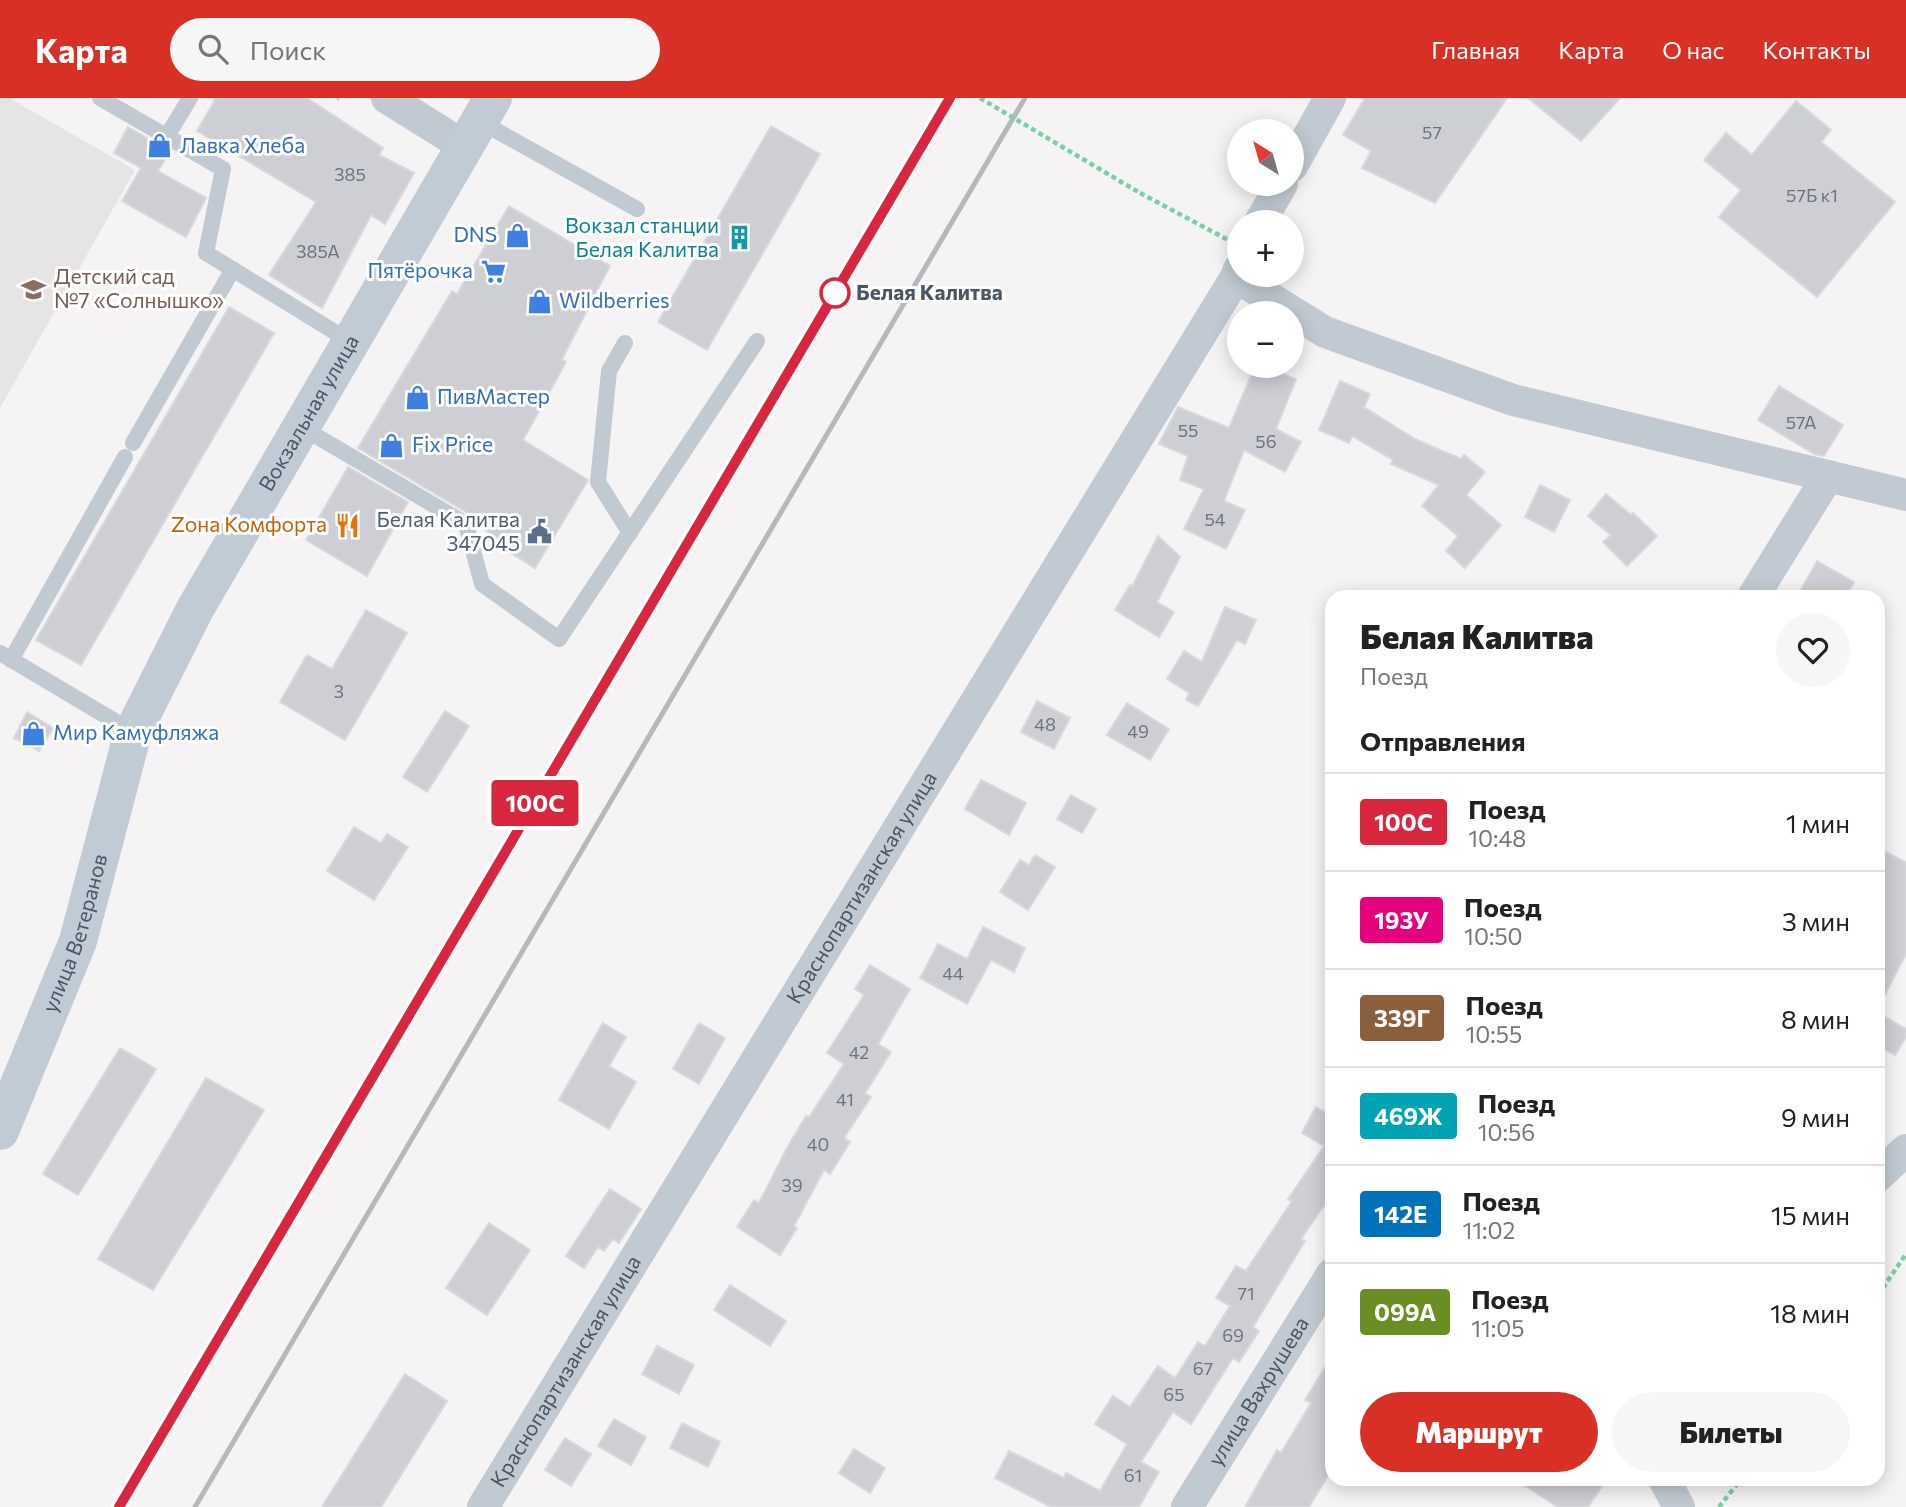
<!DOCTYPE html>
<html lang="ru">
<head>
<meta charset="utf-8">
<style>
	:root { --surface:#fff; --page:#f6f6f6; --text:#222; --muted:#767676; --line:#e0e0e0; --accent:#d93025 }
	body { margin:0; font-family:Commissioner,sans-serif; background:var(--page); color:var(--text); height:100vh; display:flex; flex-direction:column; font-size:26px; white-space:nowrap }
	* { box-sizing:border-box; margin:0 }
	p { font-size:23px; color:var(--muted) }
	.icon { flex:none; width:38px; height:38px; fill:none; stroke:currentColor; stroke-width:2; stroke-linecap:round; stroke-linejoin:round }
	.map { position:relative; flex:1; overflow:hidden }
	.drawer { position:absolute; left:1325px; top:492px; width:560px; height:896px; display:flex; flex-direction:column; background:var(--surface); border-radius:21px; box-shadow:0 4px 18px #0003 }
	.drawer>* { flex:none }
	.badge { padding:0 14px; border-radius:5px; font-size:24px; line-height:46px }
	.needle { width:46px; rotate:323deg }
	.buttons { position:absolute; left:1227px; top:21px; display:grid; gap:14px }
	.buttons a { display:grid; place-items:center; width:77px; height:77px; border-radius:50%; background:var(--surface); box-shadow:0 4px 18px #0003; font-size:35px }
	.map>.badge { position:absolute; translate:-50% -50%; box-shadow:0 0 0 4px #fff }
	h2 { padding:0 35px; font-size:26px; line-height:63px }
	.round { display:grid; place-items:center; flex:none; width:74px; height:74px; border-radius:37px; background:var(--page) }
	.headline { display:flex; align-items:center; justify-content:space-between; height:119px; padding:0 35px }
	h1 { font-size:33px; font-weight:800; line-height:52px }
	.cta { display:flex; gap:14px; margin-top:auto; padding:14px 35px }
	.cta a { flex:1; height:80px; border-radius:42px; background:var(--accent); color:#fff; font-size:28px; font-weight:800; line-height:80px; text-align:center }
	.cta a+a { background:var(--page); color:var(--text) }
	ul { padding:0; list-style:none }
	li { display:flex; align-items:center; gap:21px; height:98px; padding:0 35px; border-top:2px solid var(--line) }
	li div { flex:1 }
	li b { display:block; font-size:26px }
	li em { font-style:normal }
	li .badge { min-width:77px; font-weight:700; text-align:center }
	header { display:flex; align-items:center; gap:42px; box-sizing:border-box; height:98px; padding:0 35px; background:var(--accent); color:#fff }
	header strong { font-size:33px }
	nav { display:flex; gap:38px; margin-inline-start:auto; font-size:24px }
	.search { width:490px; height:63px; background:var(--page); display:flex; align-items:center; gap:18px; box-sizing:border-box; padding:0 24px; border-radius:38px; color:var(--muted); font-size:26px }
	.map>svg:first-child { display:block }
	.education { fill:#e6e4e5 }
	.building { fill:#cdcfd5; stroke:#d7d9de; stroke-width:2 }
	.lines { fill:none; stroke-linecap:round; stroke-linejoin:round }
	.path { stroke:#7ad0a6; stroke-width:4.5; stroke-dasharray:5 3.5; stroke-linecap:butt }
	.service { stroke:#c1cad2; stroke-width:16 }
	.minor { stroke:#c1cad2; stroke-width:32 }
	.secondary { stroke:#c1cbd6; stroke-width:38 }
	.rail { stroke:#b5b8bd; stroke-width:5 }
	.path-bridge { stroke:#7ad0a6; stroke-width:4.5; stroke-dasharray:5 3.5; stroke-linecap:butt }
	.line-casing { stroke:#fff; stroke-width:16 }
	.line { stroke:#d7263d; stroke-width:10 }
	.stop-dot { fill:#fff; stroke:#d7263d; stroke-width:3.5 }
	.labels { text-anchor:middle; stroke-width:6; stroke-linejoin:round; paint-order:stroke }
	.number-label { font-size:18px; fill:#6b747e }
	.shop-label { font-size:21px; fill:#366cbe; stroke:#fff; text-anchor:start }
	.culture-label { font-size:21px; fill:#0d838f; stroke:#fff; text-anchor:end }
	.education-label { font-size:21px; fill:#785e54; stroke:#fff; text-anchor:start }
	.stop-label { font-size:21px; font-weight:bold; fill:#4a5661; stroke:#fff; text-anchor:start }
	.street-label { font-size:21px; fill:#4a5661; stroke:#fff }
	.service-label { font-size:21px; fill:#4e5e75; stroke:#fff; text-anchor:end }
	.food-label { font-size:21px; fill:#c56008; stroke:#fff; text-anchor:end }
</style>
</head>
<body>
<header>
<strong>Карта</strong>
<div class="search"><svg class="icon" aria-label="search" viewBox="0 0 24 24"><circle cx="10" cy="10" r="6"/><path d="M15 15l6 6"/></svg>Поиск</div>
<nav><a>Главная</a><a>Карта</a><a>О нас</a><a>Контакты</a></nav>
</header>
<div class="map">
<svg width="1906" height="1409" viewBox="0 0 1906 1409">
	<rect width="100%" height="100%" fill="#f5f3f3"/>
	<path class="education" d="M0 0H9L135 72 0 310Z"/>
	<g class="building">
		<path d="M216 0H307L383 50 379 57 414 75 385 126 371 117 322 210 269 177 316 104 197 33Z"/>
		<path d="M1365 0H1507L1435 105 1362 70 1371 53 1343 37Z"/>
		<path d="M1528 0H1620L1581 43Z"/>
		<path d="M1796 3 1831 32 1821 44 1895 104 1817 199 1719 119 1741 92 1704 62 1726 35 1752 57Z"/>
		<path d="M771 28 820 56 707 252 658 224Z"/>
		<path d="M128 29 170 53 158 73 206 100 186 139 122 103 141 70 114 55Z"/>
		<path d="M509 108 610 168 562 261 566 264 523 342 588 382 535 470 485 439 489 434 477 427 471 417 358 350 452 193 457 196Z"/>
		<path d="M229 209 274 235 81 567 36 542Z"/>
		<path d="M1255 268H1263L1296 281 1276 331 1301 344 1285 374 1244 352 1224 403 1245 412 1226 451 1184 431 1204 391 1180 382 1188 358 1159 346 1178 309 1229 330Z"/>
		<path d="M1340 283 1370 296 1364 309 1415 341 1461 361 1464 357 1485 374 1466 397 1501 427 1465 470 1446 453 1458 438 1422 408 1439 387 1391 366 1393 362 1352 338 1349 345 1319 332Z"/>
		<path d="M1779 288 1843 327 1824 358 1814 356 1758 322Z"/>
		<path d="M348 369 408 404 367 478 306 442Z"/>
		<path d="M1540 387 1570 402 1554 434 1525 419Z"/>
		<path d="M1606 396 1631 417 1633 415 1657 438 1627 468 1603 444 1611 437 1588 418Z"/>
		<path d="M1158 438 1180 459 1157 504 1174 514 1159 539 1115 512 1130 487 1132 489Z"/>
		<path d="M1817 463 1854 484 1845 499H1797Z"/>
		<path d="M1225 509 1256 522 1245 546 1237 542 1198 608 1186 602 1189 595 1167 581 1184 553 1202 564Z"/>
		<path d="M366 512 407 535 345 642 280 604 307 557 332 571Z"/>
		<path d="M1037 603 1070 620 1054 651 1021 634Z"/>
		<path d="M1127 605 1169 631 1150 662 1107 637Z"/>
		<path d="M445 613 469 628 427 694 403 679Z"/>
		<path d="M27 614 53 630 39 653 14 640Z"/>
		<path d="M981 682 1026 705 1009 737 965 711Z"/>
		<path d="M1071 697 1096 711 1082 735 1057 721Z"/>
		<path d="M354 729 381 745 387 736 408 749 374 802 327 773Z"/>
		<path d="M1886 754 1906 764V856L1878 910V770Z"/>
		<path d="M1035 757 1055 769 1028 812 1000 794 1020 762 1029 767Z"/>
		<path d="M983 829 1025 850 1014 874 991 862 967 906 920 880 938 846 967 861Z"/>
		<path d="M870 867 910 891 878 946 891 954 865 995 871 999 844 1040 850 1044 830 1076 824 1072 794 1128 797 1130 780 1157 737 1129 754 1102 759 1105 787 1050 806 1018 809 1019 844 966 827 955 864 897 855 891Z"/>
		<path d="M1878 915 1906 931V939L1895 957 1878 948Z"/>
		<path d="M603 925 626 939 609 968 636 984 609 1031 559 1002Z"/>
		<path d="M699 925 725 940 699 986 673 971Z"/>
		<path d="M120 950 156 971 78 1097 43 1076Z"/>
		<path d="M206 980 264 1012 153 1192 98 1161Z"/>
		<path d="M1316 1009 1332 1018V1096L1301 1141 1305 1143 1253 1229 1259 1233 1239 1264 1233 1260 1191 1326 1173 1314 1141 1364 1159 1374 1139 1409H1051L995 1380 1009 1353 1064 1380 1066 1375 1100 1393 1127 1346 1095 1326 1113 1298 1130 1309 1158 1268 1175 1280 1198 1244 1205 1248 1230 1208 1216 1200 1236 1168 1246 1173 1292 1103 1288 1101 1324 1048 1302 1035Z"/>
		<path d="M610 1091 641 1111 619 1145 613 1141 604 1153 598 1149 584 1170 566 1158Z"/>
		<path d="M489 1125 530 1152 487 1217 446 1190Z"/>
		<path d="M730 1187 786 1223 770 1248 714 1212Z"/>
		<path d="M657 1248 694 1267 679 1296 642 1276Z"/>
		<path d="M1332 1258V1371L1309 1409H1245L1277 1352 1281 1355 1311 1305 1305 1302Z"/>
		<path d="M405 1276 447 1303 381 1409H322Z"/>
		<path d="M614 1321 646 1339 631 1367 598 1348Z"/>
		<path d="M682 1325 720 1344 708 1369 670 1350Z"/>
		<path d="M565 1340 591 1356 571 1388 545 1372Z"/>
		<path d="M854 1351 885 1370 870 1395 839 1375Z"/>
		<path d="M1514 1381H1607L1588 1409H1558Z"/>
	</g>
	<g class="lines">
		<g class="path">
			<path d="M337 1 338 0"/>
			<path d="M1140 95 1232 144"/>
			<path d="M1878 1197 1906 1156"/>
			<path d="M1719 1409 1741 1381"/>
		</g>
		<g class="service">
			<path d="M100 0 223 71 206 155 351 244"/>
			<path d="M479 23 637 111"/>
			<path d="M167 38 190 0"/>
			<path d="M625 245 609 273 598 384 630 435"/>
			<path d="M301 329 466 426 482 486 559 541 757 243"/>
			<path d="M133 345 233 171"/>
			<path d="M0 555 133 634"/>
			<path d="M11 562 125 359"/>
		</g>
		<g class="minor">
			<path d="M387 0 464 48"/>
			<path d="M1292 68 1330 0"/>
			<path d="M1260 124 1282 86"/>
			<path d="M1236 179 1325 234 1513 302 1906 397"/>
			<path d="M1753 499 1828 378"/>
			<path d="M1878 1078 1906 1052"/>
			<path d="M1664 1381 1679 1409"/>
			<path id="s1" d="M483 1409 1236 179 1239 171"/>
			<path id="s2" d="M1187 1409 1332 1176"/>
		</g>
		<path class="secondary" id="s3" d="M0 1033 78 843 133 634 195 511 493 0"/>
		<g class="rail">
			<path d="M119 1409 950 0"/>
			<path d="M195 1409 1025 0"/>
		</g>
		<path class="path-bridge" d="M980 0 1140 95"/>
	</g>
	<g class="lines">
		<defs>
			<path id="line" d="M119 1409 950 0"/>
		</defs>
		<use href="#line" class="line-casing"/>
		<use href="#line" class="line"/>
	</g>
	<defs>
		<symbol id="shop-bare" viewBox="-9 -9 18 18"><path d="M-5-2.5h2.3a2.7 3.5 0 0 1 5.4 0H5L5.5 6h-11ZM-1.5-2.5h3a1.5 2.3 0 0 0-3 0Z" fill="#3f7fe0" stroke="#fff" stroke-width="2.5" paint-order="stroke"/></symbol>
		<symbol id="building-bare" viewBox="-9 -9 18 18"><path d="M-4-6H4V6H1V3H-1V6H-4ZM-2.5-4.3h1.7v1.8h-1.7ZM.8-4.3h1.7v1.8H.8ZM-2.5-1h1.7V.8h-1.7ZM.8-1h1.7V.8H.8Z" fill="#0f9aa8" stroke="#fff" stroke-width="2.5" paint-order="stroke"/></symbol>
		<symbol id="supermarket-bare" viewBox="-9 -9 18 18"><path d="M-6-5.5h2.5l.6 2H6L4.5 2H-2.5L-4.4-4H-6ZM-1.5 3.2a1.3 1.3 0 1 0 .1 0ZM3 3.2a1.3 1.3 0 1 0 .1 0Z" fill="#3f7fe0" stroke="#fff" stroke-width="2.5" paint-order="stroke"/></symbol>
		<symbol id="school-bare" viewBox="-9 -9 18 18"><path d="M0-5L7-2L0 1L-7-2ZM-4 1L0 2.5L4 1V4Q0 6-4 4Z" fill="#8d6e63" stroke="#fff" stroke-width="2.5" paint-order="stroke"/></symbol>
		<symbol id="restaurant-bare" viewBox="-9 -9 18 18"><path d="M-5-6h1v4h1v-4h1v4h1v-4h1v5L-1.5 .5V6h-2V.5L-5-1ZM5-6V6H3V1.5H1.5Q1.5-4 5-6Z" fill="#e8710a" stroke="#fff" stroke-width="2.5" paint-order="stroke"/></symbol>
		<symbol id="civic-bare" viewBox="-9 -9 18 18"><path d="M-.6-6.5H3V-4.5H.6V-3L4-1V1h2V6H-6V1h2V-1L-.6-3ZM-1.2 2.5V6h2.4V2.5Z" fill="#5c6f8a" stroke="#fff" stroke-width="2.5" paint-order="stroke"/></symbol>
	</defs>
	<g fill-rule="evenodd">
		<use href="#shop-bare" x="142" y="30" width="35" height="35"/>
		<use href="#shop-bare" x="500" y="120" width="35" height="35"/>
		<use href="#building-bare" x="722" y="122" width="35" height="35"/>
		<use href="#supermarket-bare" x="476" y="156" width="35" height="35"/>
		<use href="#school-bare" x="16" y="174" width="35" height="35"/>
		<use href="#shop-bare" x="522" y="186" width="35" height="35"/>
		<use href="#shop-bare" x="400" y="282" width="35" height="35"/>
		<use href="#shop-bare" x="374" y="330" width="35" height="35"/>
		<use href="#restaurant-bare" x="330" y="410" width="35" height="35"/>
		<use href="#civic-bare" x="522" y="416" width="35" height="35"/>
		<use href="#shop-bare" x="16" y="618" width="35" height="35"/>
	</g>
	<circle class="stop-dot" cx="835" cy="195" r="14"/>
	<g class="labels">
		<g class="number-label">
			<text x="1432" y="41">57</text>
			<text x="350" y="83">385</text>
			<text x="1812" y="104">57Б к1</text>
			<text x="318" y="160">385А</text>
			<text x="1801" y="331">57А</text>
			<text x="1188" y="339">55</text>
			<text x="1266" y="350">56</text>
			<text x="1215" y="428">54</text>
			<text x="339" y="600">3</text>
			<text x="1045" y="633">48</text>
			<text x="1138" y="640">49</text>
			<text x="953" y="882">44</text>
			<text x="859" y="961">42</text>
			<text x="845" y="1008">41</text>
			<text x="818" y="1053">40</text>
			<text x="792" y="1094">39</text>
			<text x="1246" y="1202">71</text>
			<text x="1233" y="1244">69</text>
			<text x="1203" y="1277">67</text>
			<text x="1174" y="1303">65</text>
			<text x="1133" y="1384">61</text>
		</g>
		<g class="shop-label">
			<text x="180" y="55">Лавка Хлеба</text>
			<text x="497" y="144" text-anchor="end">DNS</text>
			<text x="473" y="180" text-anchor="end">Пятёрочка</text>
			<text x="559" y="210">Wildberries</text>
			<text x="437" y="306">ПивМастер</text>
			<text x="412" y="354">Fix Price</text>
			<text x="53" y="642">Мир Камуфляжа</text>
		</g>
		<g class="culture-label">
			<text x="719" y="135">Вокзал станции<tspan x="719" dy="24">Белая Калитва</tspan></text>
		</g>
		<g class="education-label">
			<text x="54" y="186">Детский сад<tspan x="54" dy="24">№7 «Солнышко»</tspan></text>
		</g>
		<g class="stop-label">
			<text x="856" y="202">Белая Калитва</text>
		</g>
		<g class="street-label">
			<text dy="7" stroke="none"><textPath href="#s3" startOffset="786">Вокзальная улица</textPath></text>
			<text dy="7" stroke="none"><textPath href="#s1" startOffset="726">Краснопартизанская улица</textPath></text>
			<text dy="7" stroke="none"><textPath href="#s3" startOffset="212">улица Ветеранов</textPath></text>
			<text dy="7" stroke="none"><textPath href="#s1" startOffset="159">Краснопартизанская улица</textPath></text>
			<text dy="7" stroke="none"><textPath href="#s2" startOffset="136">улица Вахрушева</textPath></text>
		</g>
		<g class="service-label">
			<text x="520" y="429">Белая Калитва<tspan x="520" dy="24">347045</tspan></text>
		</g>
		<g class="food-label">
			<text x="327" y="434">Zона Комфорта</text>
		</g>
	</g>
</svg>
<div class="buttons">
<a><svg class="needle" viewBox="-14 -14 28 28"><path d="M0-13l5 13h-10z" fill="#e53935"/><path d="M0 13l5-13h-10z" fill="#767676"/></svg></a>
<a>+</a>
<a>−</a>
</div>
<b class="badge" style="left:535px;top:705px;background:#d7263d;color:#fff">100C</b>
<section class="drawer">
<div class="headline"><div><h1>Белая Калитва</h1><p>Поезд</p></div><a class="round"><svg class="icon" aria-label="heart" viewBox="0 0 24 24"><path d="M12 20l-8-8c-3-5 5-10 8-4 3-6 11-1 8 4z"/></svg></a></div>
<h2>Отправления</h2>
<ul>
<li><span class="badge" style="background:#d7263d;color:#fff">100C</span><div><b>Поезд</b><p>10:48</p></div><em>1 мин</em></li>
<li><span class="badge" style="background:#e6007e;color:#fff">193У</span><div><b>Поезд</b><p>10:50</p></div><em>3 мин</em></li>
<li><span class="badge" style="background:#8b5e3c;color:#fff">339Г</span><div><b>Поезд</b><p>10:55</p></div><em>8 мин</em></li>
<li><span class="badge" style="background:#00a3b4;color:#fff">469Ж</span><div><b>Поезд</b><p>10:56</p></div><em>9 мин</em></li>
<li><span class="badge" style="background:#0072bc;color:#fff">142Е</span><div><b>Поезд</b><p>11:02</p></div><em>15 мин</em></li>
<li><span class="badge" style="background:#6b8e23;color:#fff">099А</span><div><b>Поезд</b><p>11:05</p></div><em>18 мин</em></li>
</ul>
<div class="cta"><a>Маршрут</a><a>Билеты</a></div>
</section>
</div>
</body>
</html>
